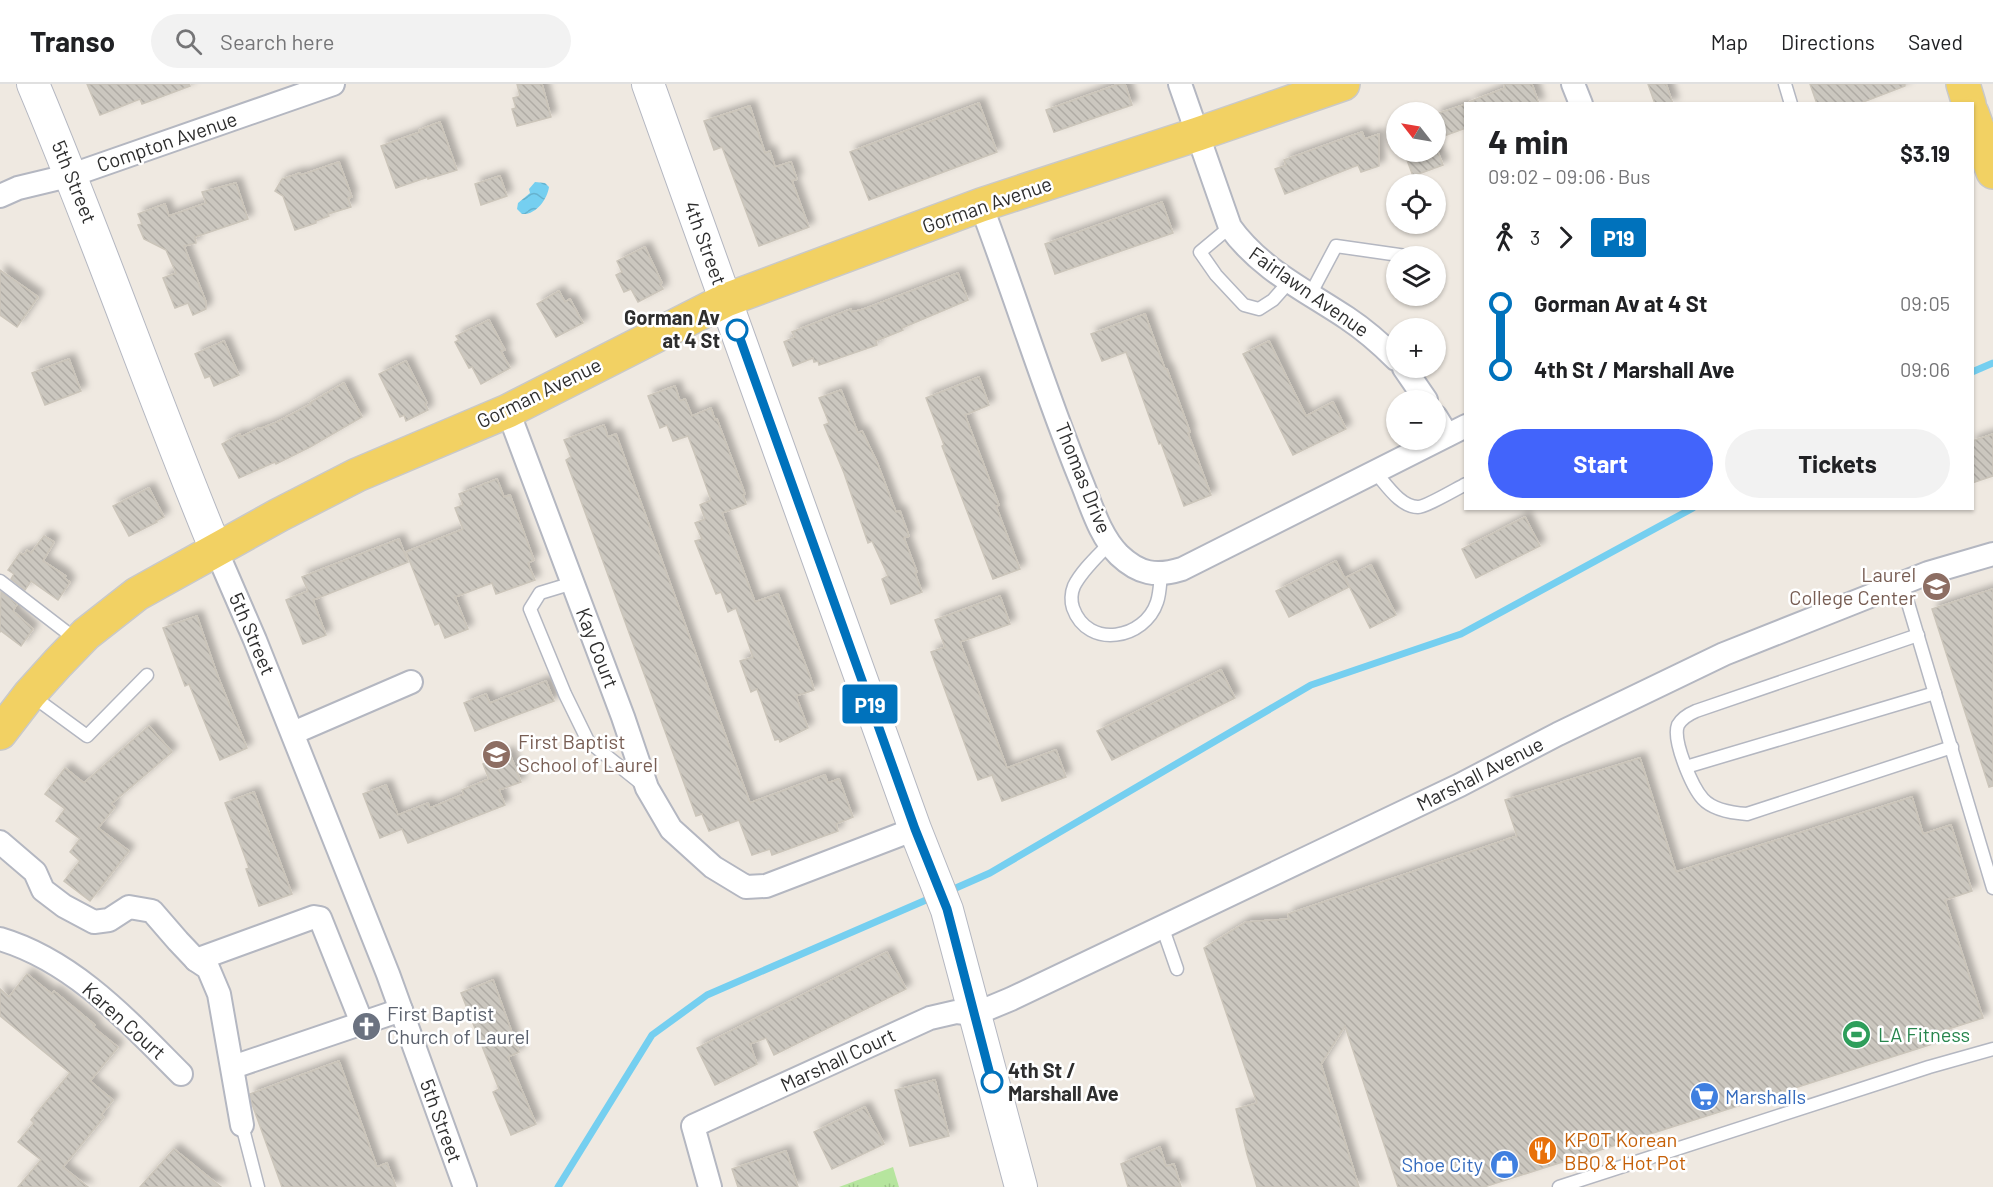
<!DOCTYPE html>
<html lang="en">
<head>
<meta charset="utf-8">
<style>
	:root { --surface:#fff; --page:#f2f2f2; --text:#202124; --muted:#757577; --line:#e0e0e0; --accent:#4264fb }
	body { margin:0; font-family:Barlow,sans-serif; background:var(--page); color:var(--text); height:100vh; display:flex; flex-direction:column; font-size:22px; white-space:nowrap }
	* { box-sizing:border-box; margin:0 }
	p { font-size:20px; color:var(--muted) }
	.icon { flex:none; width:33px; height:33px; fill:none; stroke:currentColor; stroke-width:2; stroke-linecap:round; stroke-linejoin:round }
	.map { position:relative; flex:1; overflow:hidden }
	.details { position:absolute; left:1464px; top:18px; width:510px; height:408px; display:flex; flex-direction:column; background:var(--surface); border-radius:0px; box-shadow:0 2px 4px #0004 }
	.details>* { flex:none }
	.badge { padding:0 12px; border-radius:4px; font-size:21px; line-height:39px }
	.needle { width:39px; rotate:301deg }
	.buttons { position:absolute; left:1386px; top:18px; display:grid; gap:12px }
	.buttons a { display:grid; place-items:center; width:60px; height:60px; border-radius:50%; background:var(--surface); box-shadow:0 2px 4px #0004; font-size:30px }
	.map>.badge { position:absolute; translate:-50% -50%; box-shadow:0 0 0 3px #fff }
	.legs { display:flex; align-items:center; gap:9px; height:66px; padding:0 24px; font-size:20px }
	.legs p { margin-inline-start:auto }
	.head { display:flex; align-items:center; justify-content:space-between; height:102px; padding:0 24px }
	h1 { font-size:33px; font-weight:700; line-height:45px }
	.action { display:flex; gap:12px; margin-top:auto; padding:12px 24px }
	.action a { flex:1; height:69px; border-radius:36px; background:var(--accent); color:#fff; font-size:24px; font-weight:700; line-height:69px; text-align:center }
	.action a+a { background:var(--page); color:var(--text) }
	ul { padding:0 24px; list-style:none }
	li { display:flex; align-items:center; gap:21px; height:66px; font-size:22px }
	li i { display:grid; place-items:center; width:9px; height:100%; margin:0 8px; background:currentColor }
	li i::after { content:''; width:15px; height:15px; margin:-8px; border:4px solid; border-radius:50%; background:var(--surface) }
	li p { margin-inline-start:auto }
	li:first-child i { background:linear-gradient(#0000 50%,currentColor 0) }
	li:last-child i { background:linear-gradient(currentColor 50%,#0000 0) }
	header { display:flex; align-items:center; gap:36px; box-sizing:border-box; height:84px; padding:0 30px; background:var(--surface); border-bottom:2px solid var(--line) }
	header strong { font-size:28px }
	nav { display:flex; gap:33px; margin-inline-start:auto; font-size:21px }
	.search { width:420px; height:54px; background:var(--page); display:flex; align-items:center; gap:15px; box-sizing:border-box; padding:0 21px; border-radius:33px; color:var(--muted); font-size:22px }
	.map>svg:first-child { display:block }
	.grass { fill:url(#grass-tufts) }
	.water { fill:url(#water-waves) }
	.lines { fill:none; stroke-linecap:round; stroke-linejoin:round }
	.stream { stroke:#75cff0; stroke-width:7 }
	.building { fill:url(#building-back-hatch); stroke:#cbc5ba; stroke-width:1.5; filter:url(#shadow) }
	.lane-casing { stroke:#b4b7c1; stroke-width:15 }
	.street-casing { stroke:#b4b7c1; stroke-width:26 }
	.secondary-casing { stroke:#b4b7c1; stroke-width:34 }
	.primary-casing { stroke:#c9c9c9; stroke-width:36 }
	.lane { stroke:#fff; stroke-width:12 }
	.street { stroke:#fff; stroke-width:22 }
	.secondary { stroke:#fff; stroke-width:32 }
	.primary { stroke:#f2d163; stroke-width:33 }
	.line-1-casing { stroke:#fff; stroke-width:14 }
	.line-1 { stroke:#0072bc; stroke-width:9 }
	.stop-1-dot { fill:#fff; stroke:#0072bc; stroke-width:3 }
	.labels { text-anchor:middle; stroke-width:5; stroke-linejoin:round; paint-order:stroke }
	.street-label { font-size:20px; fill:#2e2e2e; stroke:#fff }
	.stop-label { font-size:20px; font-weight:bold; fill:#2e2e2e; stroke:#fff; text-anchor:end }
	.education-label { font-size:20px; fill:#785e54; stroke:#fff; text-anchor:end }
	.worship-label { font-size:20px; fill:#5b616d; stroke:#fff; text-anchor:start }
	.leisure-label { font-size:20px; fill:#27864d; stroke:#fff; text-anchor:start }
	.shop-label { font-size:20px; fill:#366cbe; stroke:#fff; text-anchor:start }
	.food-label { font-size:20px; fill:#c56008; stroke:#fff; text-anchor:start }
</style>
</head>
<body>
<header>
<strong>Transo</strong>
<div class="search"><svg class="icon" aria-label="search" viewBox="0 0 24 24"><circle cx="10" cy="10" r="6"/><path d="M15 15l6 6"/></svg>Search here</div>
<nav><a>Map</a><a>Directions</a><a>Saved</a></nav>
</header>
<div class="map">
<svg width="1993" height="1103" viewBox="0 0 1993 1103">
	<defs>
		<pattern id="grass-tufts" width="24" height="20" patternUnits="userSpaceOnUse" patternTransform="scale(1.5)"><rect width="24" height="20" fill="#b6e59e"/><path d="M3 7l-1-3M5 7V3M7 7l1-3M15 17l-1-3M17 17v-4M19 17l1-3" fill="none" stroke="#9dc588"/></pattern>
		<pattern id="water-waves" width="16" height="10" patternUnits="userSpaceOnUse" patternTransform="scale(1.5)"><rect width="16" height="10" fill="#75cff0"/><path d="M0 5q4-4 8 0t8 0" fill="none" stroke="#66b2ce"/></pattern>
		<pattern id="building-back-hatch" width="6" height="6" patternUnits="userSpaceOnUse" patternTransform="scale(1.5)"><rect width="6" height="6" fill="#cbc7bf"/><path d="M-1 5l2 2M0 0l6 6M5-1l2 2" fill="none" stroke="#afaba4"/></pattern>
		<filter id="shadow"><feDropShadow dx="5.5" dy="-5.5" stdDeviation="3" flood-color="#0004"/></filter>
	</defs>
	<rect width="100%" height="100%" fill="#efe9e1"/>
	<path class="grass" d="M893 1083 899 1103H839Z"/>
	<path class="water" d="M535 98 545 99 549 103C547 116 536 131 522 130L517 125 518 119 530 109 529 105Z"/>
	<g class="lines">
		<g class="stream">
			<path d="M1972 288 1993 279"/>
			<path d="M949 807 990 789 1311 601 1461 550 1693 424"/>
			<path d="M558 1103 652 951 707 911 933 813"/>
		</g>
	</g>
	<g class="building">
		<path d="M87 0H189L190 2 142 20 140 15 100 31Z"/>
		<path d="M517 0H542L551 33 517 42 512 25 516 24 513 14 520 12Z"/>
		<path d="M1119 0H1125L1132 21 1054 48 1046 26Z"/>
		<path d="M1504 0H1532L1539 20H1470L1469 18 1505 4Z"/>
		<path d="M1648 0H1666L1673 20H1655Z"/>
		<path d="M1810 0H1905V2L1858 20H1817Z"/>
		<path d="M979 19 997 68 869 116 850 68Z"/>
		<path d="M1466 20V44L1436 55V30Z"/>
		<path d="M750 22 765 69 770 67 775 83 791 78 797 95 792 97 809 143 759 162 722 63 714 66 704 37Z"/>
		<path d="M440 38 457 86 428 95V93L396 104 381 62 420 48 419 46Z"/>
		<path d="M1362 48 1365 55 1379 50V82L1361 88 1358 81 1285 110 1275 85 1286 81 1284 76Z"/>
		<path d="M1404 68H1438L1443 81 1413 92Z"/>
		<path d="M339 78 352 113 348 114 351 123 328 130 329 132 316 137V139L295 146 283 112 275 107 282 95 300 89 301 91Z"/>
		<path d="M500 92 507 112 481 121 475 100Z"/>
		<path d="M236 99 248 135 195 153 196 159 184 162 206 218V225L193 231 188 219 175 224 163 194 176 189 166 166 144 155 138 141 142 140 138 130 165 120 169 132 206 119 202 108Z"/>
		<path d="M1162 118 1173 149 1055 190 1045 160Z"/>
		<path d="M645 163 662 199 660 200 663 205 638 218 631 205 624 208 616 191 622 188 617 177Z"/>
		<path d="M0 186 38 213 17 243 0 231Z"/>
		<path d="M958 189 968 216 902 244 903 246 876 257 877 261 819 281 818 277 814 278 813 274 793 282 784 258 795 253 792 248 851 225 852 228 864 225Z"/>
		<path d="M559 207 565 218 570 215 583 239 556 253 537 220Z"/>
		<path d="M1145 230 1165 285H1167L1190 348 1188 349 1211 411 1184 422 1161 359 1159 360 1126 268 1102 277 1091 250Z"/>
		<path d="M489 236 505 266 501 267 510 284 481 300 472 283 469 284 455 258 459 256 456 252Z"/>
		<path d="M224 257 239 291 214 302 210 292 205 294 195 270Z"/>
		<path d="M1269 257 1306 332 1333 318 1346 345 1293 371 1243 270Z"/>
		<path d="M69 275 81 307 45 321 32 289Z"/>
		<path d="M406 277 427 319 425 320 428 326 406 337 404 331 400 333 379 290Z"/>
		<path d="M979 293 989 321 965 331 999 421 996 422 1020 485 993 495 942 362 944 361 926 314Z"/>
		<path d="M344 299 362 333 310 363 276 380 275 378 239 394 222 360 240 350 241 353 259 344 260 345 277 338 311 320 310 319Z"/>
		<path d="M675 302 680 317 685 315 692 332 711 324 715 336 717 335 745 410 743 411 746 420 722 429 755 518 778 510 811 595 814 606 796 612 808 644 780 658 779 655 775 656 757 605 751 608 740 577 753 573 736 524 728 528 721 508 716 510 695 457 702 455 695 439 705 435 700 421 711 416 694 368 688 352 673 357 667 341 660 344 648 312Z"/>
		<path d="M841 306 858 349 862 347 877 378 896 428 900 427 909 452 904 454 917 488 915 489 922 508 891 520 882 495 888 492 872 457 868 459 844 389 824 341 829 339 819 314Z"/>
		<path d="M604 341 608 353 616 350 750 719 825 691 828 699 839 695 853 733 836 740 838 747 772 771 770 765 752 771 739 736 709 747 702 730 696 732 566 376 571 373 564 356Z"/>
		<path d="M1993 350V392L1972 399V357Z"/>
		<path d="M497 395 504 413 510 411 534 476 528 479 535 496 496 510 492 499 455 513 468 545 445 554 439 539 435 541 406 468 463 445 455 424 463 421 459 410Z"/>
		<path d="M149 404 164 433 156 437 157 438 129 452 113 422Z"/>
		<path d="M1525 433 1540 462 1476 494 1462 465Z"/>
		<path d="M44 452 54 458 43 477 66 492 64 494 70 498 58 516 31 497 25 506 11 495 14 490 8 486 20 469 24 471 27 466 31 469Z"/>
		<path d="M399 455 408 478 313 516 326 551 303 560 286 516 308 507 302 493Z"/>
		<path d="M1336 477 1349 503 1289 533 1276 507Z"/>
		<path d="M1371 481 1396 531 1370 544 1345 494Z"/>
		<path d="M1993 505V702L1989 703 1932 525Z"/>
		<path d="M1 508 17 520 13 527 33 545 21 562 1 547 0 548Z"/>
		<path d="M1000 512 1010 540 960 558 1007 684 1056 666 1066 693 1002 717 992 691 978 696 931 568 945 563 935 536Z"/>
		<path d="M197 532 217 590 247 664 220 676 189 600 185 602 163 544Z"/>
		<path d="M1221 586 1235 614 1112 676 1097 647Z"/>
		<path d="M546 597 554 617 475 647 464 619 486 610 490 619Z"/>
		<path d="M149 642 172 668 111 720 115 723 98 744 129 767 90 817 64 797 80 777 70 768 80 755 56 737 65 725 45 710 65 684 84 699Z"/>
		<path d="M509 668 521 698 499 706 505 721 408 759 402 745 380 754 363 710 386 701 398 731 428 719 430 724 464 710 462 706 489 695 483 680Z"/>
		<path d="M1640 674 1676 788 1912 713 1923 750 1951 741 1972 807 1945 816 1983 934 1942 947 1945 956 1484 1103H1398L1345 942 1321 980 1359 1103H1257L1247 1070 1236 1025 1257 1019 1204 864 1246 838 1289 835 1288 830 1517 752 1505 716Z"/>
		<path d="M254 708 292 810 259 822 246 785 249 784 225 719Z"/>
		<path d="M887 868 906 905 774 971 766 954 750 960 757 980 715 1001 697 964Z"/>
		<path d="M27 890 52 910 54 907 95 941 93 943 118 963 90 997 113 1016 101 1031 104 1033 63 1083 88 1103H18L41 1076 18 1058 34 1039 31 1036 70 989 0 932V905L9 913Z"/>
		<path d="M493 896 519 968 508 973 536 1040 511 1051 493 1008 499 1005 461 909Z"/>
		<path d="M339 977 377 1083 387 1079 396 1103H282L252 1020 250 1010Z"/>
		<path d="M935 996 949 1052 910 1062 895 1006Z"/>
		<path d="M865 1023 884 1060 832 1085 814 1048Z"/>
		<path d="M1160 1063 1166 1082 1174 1080 1181 1103H1128L1121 1080Z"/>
		<path d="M174 1065 221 1103H140Z"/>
		<path d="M786 1067 798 1103H738L732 1085Z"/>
	</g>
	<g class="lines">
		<defs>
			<g id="lane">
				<path d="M1785 0 1791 20"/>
				<path d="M1230 143 1200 168 1216 191 1244 221 1259 225 1273 216 1289 198"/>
				<path d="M1310 211 1336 162 1406 172"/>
				<path d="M1375 388C1386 400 1400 423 1418 423 1426 423 1456 405 1466 400"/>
				<path d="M1110 459C1098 472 1082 486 1074 502 1071 509 1071 518 1073 524 1088 566 1145 555 1157 518 1160 509 1160 499 1161 490"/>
				<path d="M0 497 78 557"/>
				<path d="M573 499 540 509 530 525 565 610 588 657 643 701"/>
				<path d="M1902 499 1993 804"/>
				<path d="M1918 551 1696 627C1689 630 1682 634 1678 641 1672 656 1692 703 1703 715 1713 726 1733 729 1747 730L1952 663"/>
				<path d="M31 611 87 652 147 591"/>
				<path d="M1686 683 1935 609"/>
				<path d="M1162 842 1177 885"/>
				<path d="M242 1041 258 1103"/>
				<path d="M1559 1103 1929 983 1993 965"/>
			</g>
			<g id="street">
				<path d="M1180 0 1230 143C1260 185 1305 206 1347 234 1365 246 1381 260 1396 275"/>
				<path d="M1573 0 1581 20"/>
				<path d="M0 112 18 104 72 91 333 0"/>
				<path d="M981 121C1015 211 1044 305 1080 394 1091 420 1099 451 1119 471 1139 490 1156 493 1182 485L1466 342"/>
				<path d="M1404 284 1426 316"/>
				<path d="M508 327 623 633 647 704 671 745 713 783 746 803 766 802 915 745"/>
				<path d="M1436 333 1447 351"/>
				<path d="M216 466 255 556 388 890 465 1103"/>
				<path d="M293 649 411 598"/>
				<path d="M0 758 35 788 43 806 64 822 94 838 109 836 129 823 152 827 178 857 196 876 208 884 219 910 242 1041"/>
				<path d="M0 855C74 877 128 937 181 990"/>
				<path d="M196 876 314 833 320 834 362 939"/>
				<path d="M233 983 401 926"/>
				<path d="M710 1103 693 1042 930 934 956 928 975 930 1011 915 1460 701 1558 650 1724 570 1928 489 1993 470"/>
			</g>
			<g id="secondary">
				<path d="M33 0C98 154 152 311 216 466"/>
				<path d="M648 0 915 745 947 826 1021 1103"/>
			</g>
			<g id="primary">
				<path d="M1963 0 1969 20"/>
				<path d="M1972 29 1993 88"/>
				<path d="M0 649 30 610 58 579 86 550 137 510 279 431 357 391 508 327 726 216 981 121 1198 50 1343 0"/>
			</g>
		</defs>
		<use href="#lane" class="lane-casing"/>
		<use href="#street" class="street-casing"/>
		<use href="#secondary" class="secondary-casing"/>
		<use href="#primary" class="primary-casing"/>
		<use href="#lane" class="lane"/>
		<use href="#street" class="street"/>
		<use href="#secondary" class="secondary"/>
		<use href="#primary" class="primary"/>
	</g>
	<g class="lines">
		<defs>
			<path id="line-1" d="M737 246 915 745 947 825 992 998"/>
		</defs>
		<use href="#line-1" class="line-1-casing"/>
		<use href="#line-1" class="line-1"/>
	</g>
	<defs>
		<symbol id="school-disc" viewBox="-11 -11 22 22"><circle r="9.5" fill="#8d6e63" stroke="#fff"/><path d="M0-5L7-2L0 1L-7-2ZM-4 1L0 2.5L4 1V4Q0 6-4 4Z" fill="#fff"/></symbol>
		<symbol id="church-disc" viewBox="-11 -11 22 22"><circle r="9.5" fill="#6b7280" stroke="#fff"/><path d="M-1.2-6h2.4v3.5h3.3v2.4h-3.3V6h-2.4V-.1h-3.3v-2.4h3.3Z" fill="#fff"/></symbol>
		<symbol id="stadium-disc" viewBox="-11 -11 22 22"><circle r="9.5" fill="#2e9e5b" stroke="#fff"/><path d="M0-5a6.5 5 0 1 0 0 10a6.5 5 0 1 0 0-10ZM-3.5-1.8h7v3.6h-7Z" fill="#fff"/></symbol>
		<symbol id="supermarket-disc" viewBox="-11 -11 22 22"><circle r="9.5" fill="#3f7fe0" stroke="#fff"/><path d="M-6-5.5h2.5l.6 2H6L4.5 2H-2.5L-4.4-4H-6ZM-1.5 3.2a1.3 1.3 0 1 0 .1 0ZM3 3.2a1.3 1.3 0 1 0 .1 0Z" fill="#fff"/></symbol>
		<symbol id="restaurant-disc" viewBox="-11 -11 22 22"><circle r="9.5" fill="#e8710a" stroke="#fff"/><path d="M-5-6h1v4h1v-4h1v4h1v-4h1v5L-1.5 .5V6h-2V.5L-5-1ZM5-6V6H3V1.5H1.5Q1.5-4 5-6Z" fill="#fff"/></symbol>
		<symbol id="shop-disc" viewBox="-11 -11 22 22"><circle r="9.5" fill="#3f7fe0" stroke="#fff"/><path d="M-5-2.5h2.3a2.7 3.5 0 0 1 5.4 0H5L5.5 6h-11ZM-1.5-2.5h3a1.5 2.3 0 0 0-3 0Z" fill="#fff"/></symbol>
	</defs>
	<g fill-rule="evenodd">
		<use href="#school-disc" x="1920" y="486" width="33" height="33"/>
		<use href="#school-disc" x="480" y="654" width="33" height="33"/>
		<use href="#church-disc" x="350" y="926" width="33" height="33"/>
		<use href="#stadium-disc" x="1840" y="934" width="33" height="33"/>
		<use href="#supermarket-disc" x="1688" y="996" width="33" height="33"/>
		<use href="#restaurant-disc" x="1526" y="1050" width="33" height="33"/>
		<use href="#shop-disc" x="1488" y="1064" width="33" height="33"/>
	</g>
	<g class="stop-1-dot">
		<circle cx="737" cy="246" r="10"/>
		<circle cx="992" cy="998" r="10"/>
	</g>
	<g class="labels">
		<g class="street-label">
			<text transform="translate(167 58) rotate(-19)" y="7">Compton Avenue</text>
			<text transform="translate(74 98) rotate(68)" y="7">5th Street</text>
			<text transform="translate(987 121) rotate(-19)" y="7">Gorman Avenue</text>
			<text transform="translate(705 159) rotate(70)" y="7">4th Street</text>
			<text transform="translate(1309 208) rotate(35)" y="7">Fairlawn Avenue</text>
			<text transform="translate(539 309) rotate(-26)" y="7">Gorman Avenue</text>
			<text transform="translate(1083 394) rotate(68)" y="7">Thomas Drive</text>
			<text transform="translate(252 550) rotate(67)" y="7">5th Street</text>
			<text transform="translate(597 564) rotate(69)" y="7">Kay Court</text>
			<text transform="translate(1480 690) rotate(-27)" y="7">Marshall Avenue</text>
			<text transform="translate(124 937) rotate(42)" y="7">Karen Court</text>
			<text transform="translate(838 976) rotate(-25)" y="7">Marshall Court</text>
			<text transform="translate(441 1037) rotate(70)" y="7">5th Street</text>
		</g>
		<g class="stop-label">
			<text x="720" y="241">Gorman Av<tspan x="720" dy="23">at 4 St</tspan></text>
			<text x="1008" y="994" text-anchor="start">4th St /<tspan x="1008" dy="23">Marshall Ave</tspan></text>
		</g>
		<g class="education-label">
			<text x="1916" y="498">Laurel<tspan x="1916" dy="23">College Center</tspan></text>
			<text x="518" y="665" text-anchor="start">First Baptist<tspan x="518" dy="23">School of Laurel</tspan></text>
		</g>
		<g class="worship-label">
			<text x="387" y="937">First Baptist<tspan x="387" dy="23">Church of Laurel</tspan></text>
		</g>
		<g class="leisure-label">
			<text x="1878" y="958">LA Fitness</text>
		</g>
		<g class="shop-label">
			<text x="1725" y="1020">Marshalls</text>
			<text x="1483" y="1088" text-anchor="end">Shoe City</text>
		</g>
		<g class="food-label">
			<text x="1564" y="1063">KPOT Korean<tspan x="1564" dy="23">BBQ &amp; Hot Pot</tspan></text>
		</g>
	</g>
</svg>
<div class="buttons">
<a><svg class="needle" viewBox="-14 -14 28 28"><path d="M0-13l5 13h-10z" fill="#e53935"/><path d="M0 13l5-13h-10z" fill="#757577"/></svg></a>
<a><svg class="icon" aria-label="locate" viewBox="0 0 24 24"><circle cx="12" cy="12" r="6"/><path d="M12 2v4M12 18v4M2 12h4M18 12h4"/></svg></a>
<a><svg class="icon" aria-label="layers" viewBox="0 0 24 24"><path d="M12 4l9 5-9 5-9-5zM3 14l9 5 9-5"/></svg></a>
<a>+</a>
<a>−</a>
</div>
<b class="badge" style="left:870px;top:620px;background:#0072bc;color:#fff">P19</b>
<section class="details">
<div class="head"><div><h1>4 min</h1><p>09:02 – 09:06 · Bus</p></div><b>$3.19</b></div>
<div class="legs"><svg class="icon" aria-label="walk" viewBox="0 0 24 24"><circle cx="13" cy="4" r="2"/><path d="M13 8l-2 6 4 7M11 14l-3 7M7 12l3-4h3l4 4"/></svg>3<svg class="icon" aria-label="forward" viewBox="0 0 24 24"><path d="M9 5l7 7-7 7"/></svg><b class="badge" style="background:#0072bc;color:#fff">P19</b></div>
<ul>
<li><i style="color:#0072bc"></i><b>Gorman Av at 4 St</b><p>09:05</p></li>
<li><i style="color:#0072bc"></i><b>4th St / Marshall Ave</b><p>09:06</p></li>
</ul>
<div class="action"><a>Start</a><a>Tickets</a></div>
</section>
</div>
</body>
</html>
